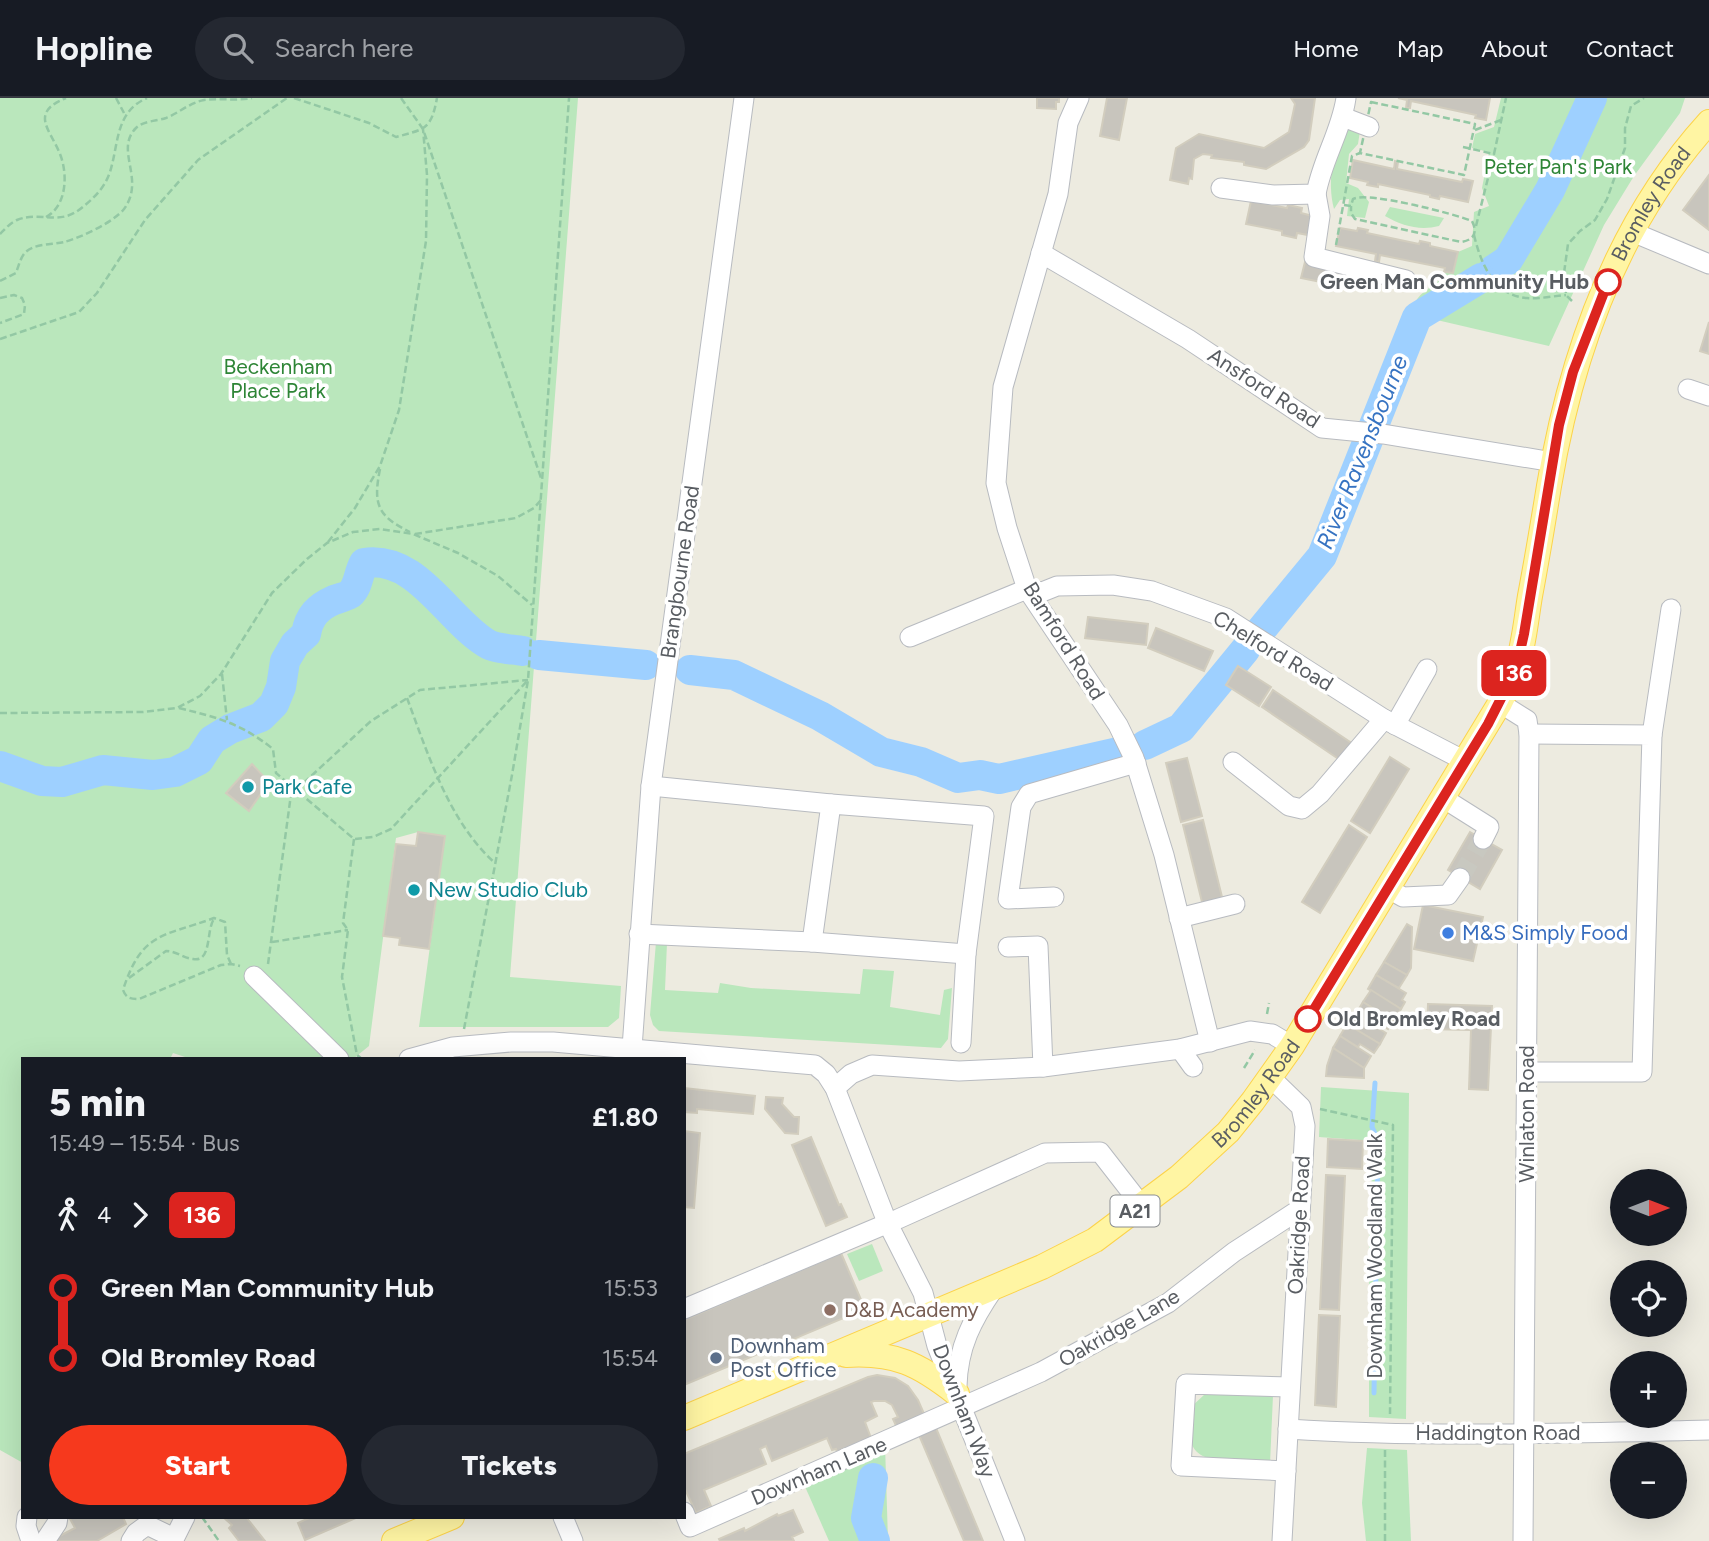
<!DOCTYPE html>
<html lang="en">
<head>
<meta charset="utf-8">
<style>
	:root { --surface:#171b24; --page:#242831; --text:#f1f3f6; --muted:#9ea1a6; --line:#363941; --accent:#f6391d }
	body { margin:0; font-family:Figtree,sans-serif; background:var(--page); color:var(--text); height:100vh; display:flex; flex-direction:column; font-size:26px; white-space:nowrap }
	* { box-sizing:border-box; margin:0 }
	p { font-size:23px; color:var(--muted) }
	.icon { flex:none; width:38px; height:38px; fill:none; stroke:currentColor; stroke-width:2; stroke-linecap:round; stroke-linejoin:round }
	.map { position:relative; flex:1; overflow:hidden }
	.sheet { position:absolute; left:21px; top:959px; width:665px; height:462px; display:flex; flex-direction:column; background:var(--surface); border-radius:0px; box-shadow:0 7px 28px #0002 }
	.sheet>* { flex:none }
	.badge { padding:0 14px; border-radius:10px; font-size:24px; line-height:46px }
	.needle { width:46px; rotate:90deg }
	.tools { position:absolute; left:1610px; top:1071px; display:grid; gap:14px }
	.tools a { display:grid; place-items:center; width:77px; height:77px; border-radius:50%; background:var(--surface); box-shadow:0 7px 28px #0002; font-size:35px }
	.map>.badge { position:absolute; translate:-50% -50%; box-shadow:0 0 0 4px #fff }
	.legs { display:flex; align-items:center; gap:10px; height:77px; padding:0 28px; font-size:23px }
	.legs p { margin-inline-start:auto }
	.head { display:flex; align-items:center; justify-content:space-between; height:119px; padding:0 28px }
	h1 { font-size:38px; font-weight:800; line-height:52px }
	.primary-button { display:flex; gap:14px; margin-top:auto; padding:14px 28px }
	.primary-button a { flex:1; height:80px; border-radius:42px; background:var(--accent); color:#fff; font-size:28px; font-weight:800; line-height:80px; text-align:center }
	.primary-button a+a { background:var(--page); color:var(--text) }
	ul { padding:0 28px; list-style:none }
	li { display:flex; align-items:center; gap:24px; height:70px; font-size:26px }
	li i { display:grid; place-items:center; width:10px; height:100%; margin:0 9px; background:currentColor }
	li i::after { content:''; width:18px; height:18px; margin:-9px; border:5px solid; border-radius:50%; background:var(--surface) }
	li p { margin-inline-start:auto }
	li:first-child i { background:linear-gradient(#0000 50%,currentColor 0) }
	li:last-child i { background:linear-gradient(currentColor 50%,#0000 0) }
	header { display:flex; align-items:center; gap:42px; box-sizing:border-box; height:98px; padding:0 35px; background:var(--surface); border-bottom:2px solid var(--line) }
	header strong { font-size:33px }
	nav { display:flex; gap:38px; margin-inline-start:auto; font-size:24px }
	.search { width:490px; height:63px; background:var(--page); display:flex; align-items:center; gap:18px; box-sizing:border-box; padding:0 24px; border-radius:38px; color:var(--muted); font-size:26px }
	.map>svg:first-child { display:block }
	.green { fill:#bae7bc }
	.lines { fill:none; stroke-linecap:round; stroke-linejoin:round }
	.stream { stroke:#9ed0ff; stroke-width:5 }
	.river { stroke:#9ed0ff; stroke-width:30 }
	.building { fill:#c8c5bd; stroke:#d2cdbe; stroke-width:2 }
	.minor-tunnel { stroke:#c8c8c0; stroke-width:19; stroke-dasharray:19 10; stroke-linecap:butt }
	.minor-casing { stroke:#b8bbc0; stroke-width:21 }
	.major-casing { stroke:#fcd34a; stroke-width:26 }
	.path { stroke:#93c8a4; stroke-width:2.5; stroke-dasharray:7 3.5; stroke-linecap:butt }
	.minor { stroke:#fff; stroke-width:19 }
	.major { stroke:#fff5a3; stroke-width:24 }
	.line-1-casing { stroke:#fff; stroke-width:16 }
	.line-1 { stroke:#dc241f; stroke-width:10 }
	.stop-1-dot { fill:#fff; stroke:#dc241f; stroke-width:3.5 }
	.culture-dot { fill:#0f9aa8; stroke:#fff; stroke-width:2.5 }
	.shop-dot { fill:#3f7fe0; stroke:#fff; stroke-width:2.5 }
	.education-dot { fill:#8d6e63; stroke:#fff; stroke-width:2.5 }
	.service-dot { fill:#5c6f8a; stroke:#fff; stroke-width:2.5 }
	.labels { text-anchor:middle; stroke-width:7; stroke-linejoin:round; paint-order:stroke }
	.shield { fill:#fff; stroke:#8b8e91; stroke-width:2 }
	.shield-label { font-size:19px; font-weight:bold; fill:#595d62 }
	.park-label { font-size:21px; fill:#2e8536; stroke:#fff }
	.street-label { font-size:21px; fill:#595d62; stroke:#fff }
	.stop-label { font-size:21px; font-weight:bold; fill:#595d62; stroke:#fff; text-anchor:end }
	.culture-label { font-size:21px; fill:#0d838f; stroke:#fff; text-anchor:start }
	.shop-label { font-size:21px; fill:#366cbe; stroke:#fff; text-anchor:start }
	.education-label { font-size:21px; fill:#785e54; stroke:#fff; text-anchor:start }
	.service-label { font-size:21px; fill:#4e5e75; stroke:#fff; text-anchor:start }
	.water-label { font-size:23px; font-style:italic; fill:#3673c2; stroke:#fff }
</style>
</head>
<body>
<header>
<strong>Hopline</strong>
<div class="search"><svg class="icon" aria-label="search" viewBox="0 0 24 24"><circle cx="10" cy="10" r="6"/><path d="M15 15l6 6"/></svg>Search here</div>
<nav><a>Home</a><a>Map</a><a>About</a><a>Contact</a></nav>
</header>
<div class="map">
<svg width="1709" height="1443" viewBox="0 0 1709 1443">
	<rect width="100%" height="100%" fill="#edebe0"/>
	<g class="green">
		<path d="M0 0H578L510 879 621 888 619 920 608 929H419L445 738 418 734 396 740 369 948 353 961H191L173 955 170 961H23V1365L0 1352Z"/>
		<path d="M1501 0H1685L1680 15 1634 78 1604 127 1549 248 1411 216C1417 188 1438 192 1444 174L1453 175 1458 154 1472 148 1474 114 1489 108 1482 90 1489 54 1472 50 1475 36 1494 29Z"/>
		<path d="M1350 29 1360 33 1358 46 1349 56 1346 85 1358 90 1369 104 1365 120 1347 118 1349 101 1340 102 1334 111C1327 82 1332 53 1350 29Z"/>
		<path d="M1390 109 1444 120 1439 128C1420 133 1402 128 1385 118Z"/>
		<path d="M656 844 667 845 665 892 718 895 720 885 751 890 860 896 863 871 894 873 890 909 940 917 944 892 952 890 948 941 941 950 659 933 653 927 650 917Z"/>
		<path d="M1321 989 1409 995 1406 1321 1369 1319V1142L1373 1043 1319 1039Z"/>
		<path d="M872 1146 883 1173 859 1183 847 1156Z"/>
		<path d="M1213 1294 1273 1297 1270 1366C1248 1364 1196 1370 1191 1343 1189 1332 1191 1320 1191 1309L1204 1297Z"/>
		<path d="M885 1347 888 1443H829L803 1384Z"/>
		<path d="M1367 1350 1407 1352 1411 1443H1366L1362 1405Z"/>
	</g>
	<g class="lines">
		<path class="stream" d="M1374 1295 1378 1042 1372 1029 1375 985"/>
		<g class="river">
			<path d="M1493 172 1508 162 1550 92 1592 0"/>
			<path d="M1252 543 1322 458 1417 219 1481 180"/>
			<path d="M539 557 646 567"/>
			<path d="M690 572 734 577 820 618 881 654 921 664 958 680 980 677 999 681 1132 651"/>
			<path d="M1145 647 1181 630 1245 552"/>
			<path d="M0 668 42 683 62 684 103 672 153 677 175 674 199 662 212 642 230 631 261 619 274 606 281 589 285 563 295 546 306 536C309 518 318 509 334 502 339 500 345 499 350 496 359 488 358 475 364 465 417 457 446 520 486 545 495 551 512 551 523 553"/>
			<path d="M873 1380 866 1420 875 1443"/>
		</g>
	</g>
	<g class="building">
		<path d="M1037 0H1059V4H1056V11L1037 10Z"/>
		<path d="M1107 0H1127L1119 42 1100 38Z"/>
		<path d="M1291 0H1315L1309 42 1304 49 1266 71 1244 67V64L1211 60 1212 57 1203 56 1194 61 1192 81 1189 80 1188 86 1170 82 1176 50 1199 36 1264 50 1289 34 1295 6Z"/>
		<path d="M1398 0H1490L1486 22 1475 20 1476 17 1411 3 1410 10H1406L1407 2Z"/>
		<path d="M1353 62 1394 71 1395 63 1398 64 1397 71 1462 84 1463 81 1473 83 1468 104 1440 98 1439 101 1430 99V97L1378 86V89L1367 87 1368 84 1350 80Z"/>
		<path d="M1709 77V132L1683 112Z"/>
		<path d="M1251 103 1287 110 1288 107 1302 110 1301 115 1313 118 1308 137 1297 135 1296 140 1282 137V133L1246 126Z"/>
		<path d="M1340 130 1357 133 1358 130 1368 132 1367 135 1419 146 1420 143 1430 145V148L1458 154 1453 175 1444 174 1445 170 1380 157 1379 164 1375 163 1376 156 1336 148Z"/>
		<path d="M1305 164 1334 170 1331 186 1301 180Z"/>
		<path d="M1709 224V256L1700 253Z"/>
		<path d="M1088 519 1148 526 1146 547 1085 540Z"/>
		<path d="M1156 530 1213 553 1204 573 1148 550Z"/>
		<path d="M1238 568 1271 589 1259 608 1226 587Z"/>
		<path d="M1273 592 1353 646 1340 662 1262 609Z"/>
		<path d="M1390 659 1409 671 1370 735 1351 723Z"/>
		<path d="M1187 660 1202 718 1181 724 1166 665Z"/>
		<path d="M252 666 269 684 249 713 226 695Z"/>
		<path d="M1203 722 1223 803 1203 808 1183 727Z"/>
		<path d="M1349 727 1367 739 1320 815 1302 804Z"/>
		<path d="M418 734 445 738 429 851 399 847 400 840 383 838 396 746 416 748Z"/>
		<path d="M1470 734 1502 752 1480 791 1448 772Z"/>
		<path d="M1423 807 1483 819 1473 863 1414 851Z"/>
		<path d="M1407 826 1412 829 1411 870 1407 877 1384 864Z"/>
		<path d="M1384 864 1407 877 1399 890 1376 877Z"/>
		<path d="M1376 877 1406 895 1402 902 1405 904 1401 911 1368 891Z"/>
		<path d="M1371 892 1401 911 1393 923 1363 904Z"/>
		<path d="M1363 904 1393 923 1388 931 1374 922 1371 926 1356 916Z"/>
		<path d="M1428 906 1492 908 1488 992 1469 991 1471 932 1427 931Z"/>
		<path d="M1354 915 1386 935 1380 946 1347 926Z"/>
		<path d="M1347 926 1380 946 1374 955 1360 946 1358 949 1340 938Z"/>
		<path d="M1340 938 1371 958 1364 970 1333 950Z"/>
		<path d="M1333 950 1364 970V980L1326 978 1327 968Z"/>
		<path d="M684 990 755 998 753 1016 697 1011V1015L684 1014Z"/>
		<path d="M766 999 783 1000 782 1006 794 1019H799L798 1036 785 1035 765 1011Z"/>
		<path d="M684 1033 700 1035 694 1110 684 1109Z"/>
		<path d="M811 1039 839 1107 841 1106 847 1119 826 1128 792 1047Z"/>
		<path d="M1328 1041 1363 1043 1362 1071 1327 1069Z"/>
		<path d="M1326 1077 1345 1078 1339 1212 1320 1211Z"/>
		<path d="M841 1155 865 1211 684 1287V1222Z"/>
		<path d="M1319 1217 1340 1218 1336 1309 1315 1307Z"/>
		<path d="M877 1277 895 1280 908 1288 918 1302 925 1318 897 1330 893 1321 898 1319 892 1307 885 1303H874L871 1304 877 1318 865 1324 871 1340 837 1354 836 1351 832 1352 827 1340 772 1363 766 1348 760 1351 766 1366 704 1392 711 1408 696 1415 684 1389V1356L868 1279Z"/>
		<path d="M936 1330 983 1443H964L919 1337Z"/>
		<path d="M793 1412 803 1434 792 1439 794 1443H720L719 1441 744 1430 745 1433 777 1416 778 1418Z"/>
		<path d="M69 1419H123L126 1426 97 1443H55L54 1441 75 1430Z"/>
		<path d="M223 1419H246L265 1443H239L229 1430 232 1427Z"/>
		<path d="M311 1419H358L305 1442 298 1425Z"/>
	</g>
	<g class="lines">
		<path class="minor-tunnel" d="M1460 780 1483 741"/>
		<defs>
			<g id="minor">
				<path d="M1079 0 1068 25 1058 96 1003 289 996 385 1007 430 1027 491 1118 627 1134 660 1164 757 1210 944"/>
				<path d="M1343 19 1369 29"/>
				<path d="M1221 90 1273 97 1316 96C1322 62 1341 34 1346 0"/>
				<path d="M1316 96 1320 118 1314 159 1406 182"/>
				<path d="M1630 133 1709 166"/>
				<path d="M1041 155 1188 241 1322 330 1383 336 1553 364"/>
				<path d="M1688 291 1709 298"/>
				<path d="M1027 491 1042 494 1057 488 1113 487 1152 493 1226 520 1384 621 1465 663"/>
				<path d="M910 539 1027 491"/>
				<path d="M1500 605 1527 622 1529 636 1523 1443"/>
				<path d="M1395 627 1427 571"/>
				<path d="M1652 637 1671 511"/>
				<path d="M1233 664 1289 708 1302 711 1320 696 1384 621"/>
				<path d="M651 688 831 706"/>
				<path d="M1443 700 1489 729 1483 741"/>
				<path d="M1387 790 1403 799 1448 797 1460 780"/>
				<path d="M1054 799 1008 801 1021 709 1029 696 1136 665"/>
				<path d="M1179 820 1235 806"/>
				<path d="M639 836 812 844 966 856"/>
				<path d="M812 844 831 706 984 718 966 856 961 945"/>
				<path d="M1008 849 1038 848 1043 969"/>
				<path d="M254 878 339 961"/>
				<path d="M632 950 651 688 744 0"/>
				<path d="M1180 951 1193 969"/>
				<path d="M409 961 453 949 511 944H553L815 967 826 976 835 990 887 1124 923 1195 937 1248 1015 1443"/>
				<path d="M1527 974H1642L1652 637 1529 636"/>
				<path d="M1270 979 1301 1009 1305 1028 1282 1443"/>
				<path d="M835 990 851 976 872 967 959 973 1043 969 1180 951 1250 933 1272 936 1292 948"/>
				<path d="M684 1211 898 1121 1045 1055 1100 1054 1142 1108"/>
				<path d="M957 1288C958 1249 972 1222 994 1190"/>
				<path d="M1288 1331C1428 1340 1569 1335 1709 1332"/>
				<path d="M1286 1373 1181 1368 1186 1286 1290 1289"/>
				<path d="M684 1414 690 1429 1041 1274 1168 1205 1234 1154 1300 1111"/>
				<path d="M27 1419 26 1428 31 1443"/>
				<path d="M563 1419 573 1443"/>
				<path d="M45 1443 57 1425 58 1419"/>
				<path d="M131 1443 136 1435 147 1427 174 1440"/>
				<path d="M173 1443 185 1419"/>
			</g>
			<g id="major">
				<path d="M846 1257C895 1254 919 1266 957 1296"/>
				<path id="s1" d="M684 1320 1042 1169 1095 1142 1179 1079 1228 1034 1253 1003 1292 948 1500 605C1505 594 1512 582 1516 571 1524 548 1526 522 1530 498 1537 461 1543 425 1549 388 1571 256 1617 125 1709 24"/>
				<path d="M394 1443 452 1419"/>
			</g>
		</defs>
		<use href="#minor" class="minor-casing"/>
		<use href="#major" class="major-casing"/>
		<g class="path">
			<path d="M116 0 124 15"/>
			<path d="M294 0 369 25 396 39C425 31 431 32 437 0"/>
			<path d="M401 0 423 31 541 380"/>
			<path d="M1371 4 1475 26 1464 77 1360 55Z"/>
			<path d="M1475 32 1501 22"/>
			<path d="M1463 49 1494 56 1506 0"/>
			<path d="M1344 107 1351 108 1353 101C1367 93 1455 116 1472 123 1478 135 1474 142 1461 144L1355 121 1351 115V108"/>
			<path d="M46 119C67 108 68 76 60 56 50 31 29 15 66 0"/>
			<path d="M1476 128 1494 56"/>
			<path d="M0 136C5 131 10 125 17 122 42 112 59 130 84 108 95 99 105 89 110 74 119 45 115 14 147 0"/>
			<path d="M1474 137C1481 166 1494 198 1527 200 1540 201 1554 198 1566 197"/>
			<path d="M1336 147 1352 58 1360 55"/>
			<path d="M0 183 16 175C18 170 20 161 24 156 32 145 53 147 64 144 80 140 114 124 124 111 146 81 114 52 136 30 143 23 157 23 166 20 179 15 189 5 204 2 220 0 236 3 252 0"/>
			<path d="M0 200 14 197 22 200 25 207 24 216 0 225"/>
			<path d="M1572 203 1566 197 1564 175 1568 146 1580 133 1595 122 1607 101 1625 50V30L1631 8 1644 0"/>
			<path d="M0 241 79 214 97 195 145 122 198 62 287 0"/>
			<path d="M380 371C373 406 377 418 410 434"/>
			<path d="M415 436 516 420 534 410 541 402"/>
			<path d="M328 444 355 410 380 368 399 312 426 143 427 77 423 31"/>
			<path d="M222 576 227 622"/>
			<path d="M407 600C428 656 449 724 495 765"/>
			<path d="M179 610C219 620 240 625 273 651L276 675 354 741 373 739 391 731 528 582"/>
			<path d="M0 615 143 614 177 610 200 598 221 576 272 495 307 461 327 445 353 434 380 431 413 436 458 455 498 478 532 507"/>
			<path d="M296 692 371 623 420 592 528 582"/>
			<path d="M354 741 343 825 348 832 342 879 357 957 362 961"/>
			<path d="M272 844 348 832"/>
			<path d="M231 866 227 857 225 824 214 820C163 839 142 833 123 892 126 900 130 901 139 901L221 867 231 866 240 868"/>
			<path d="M268 866 292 689"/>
			<path d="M129 880 166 853C176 853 183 860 193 861 212 865 206 832 214 821"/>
			<path d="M1267 916 1269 905"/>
			<path d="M464 931 512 677 528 582 569 0"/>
			<path d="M1244 970 1255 952"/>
			<path d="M1320 1011 1393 1027 1390 1316"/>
			<path d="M202 1419 219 1443"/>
			<path d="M1385 1443V1351"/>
		</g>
		<use href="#minor" class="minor"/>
		<use href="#major" class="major"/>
	</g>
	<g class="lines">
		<defs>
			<path id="line-1" d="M1308 921 1488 626 1516 571 1524 536 1559 327 1573 274 1608 184"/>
		</defs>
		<use href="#line-1" class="line-1-casing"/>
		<use href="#line-1" class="line-1"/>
	</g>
	<g class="stop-1-dot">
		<circle cx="1608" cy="184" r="12"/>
		<circle cx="1308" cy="921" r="12"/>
	</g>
	<g class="culture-dot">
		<circle cx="248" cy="689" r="7"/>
		<circle cx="414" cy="792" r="7"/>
	</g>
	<circle class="shop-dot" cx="1448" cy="835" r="7"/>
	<circle class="education-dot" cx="830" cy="1212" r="7"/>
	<circle class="service-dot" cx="716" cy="1260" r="7"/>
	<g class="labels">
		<rect class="shield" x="1110.5" y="1097.5" width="49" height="31" rx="5"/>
		<g class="shield-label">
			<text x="1135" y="1120">A21</text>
		</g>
		<g class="park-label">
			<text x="1558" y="76">Peter Pan's Park</text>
			<text x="278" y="276">Beckenham<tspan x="278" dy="24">Place Park</tspan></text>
		</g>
		<g class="street-label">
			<text dy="7" stroke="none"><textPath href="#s1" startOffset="1654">Bromley Road</textPath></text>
			<text transform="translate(1264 290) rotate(33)" y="7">Ansford Road</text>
			<text transform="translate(680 474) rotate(-82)" y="7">Brangbourne Road</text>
			<text transform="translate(1064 543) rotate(58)" y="7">Bamford Road</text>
			<text transform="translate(1273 553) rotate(31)" y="7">Chelford Road</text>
			<text dy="7" stroke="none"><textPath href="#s1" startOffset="667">Bromley Road</textPath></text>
			<text transform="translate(1527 1016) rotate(-90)" y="7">Winlaton Road</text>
			<text transform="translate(1299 1127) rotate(-87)" y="7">Oakridge Road</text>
			<text transform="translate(1375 1158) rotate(-90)" y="7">Downham Woodland Walk</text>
			<text transform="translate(1119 1230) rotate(-30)" y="7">Oakridge Lane</text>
			<text transform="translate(964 1313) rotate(69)" y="7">Downham Way</text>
			<text x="1498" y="1342">Haddington Road</text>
			<text transform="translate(819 1373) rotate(-23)" y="7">Downham Lane</text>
		</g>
		<g class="stop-label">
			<text x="1589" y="191">Green Man Community Hub</text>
			<text x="1327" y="928" text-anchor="start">Old Bromley Road</text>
		</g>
		<g class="culture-label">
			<text x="262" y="696">Park Cafe</text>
			<text x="428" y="799">New Studio Club</text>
		</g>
		<g class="shop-label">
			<text x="1462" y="842">M&amp;S Simply Food</text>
		</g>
		<g class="education-label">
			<text x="844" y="1219">D&amp;B Academy</text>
		</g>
		<g class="service-label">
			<text x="730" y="1255">Downham<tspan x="730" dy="24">Post Office</tspan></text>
		</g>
		<g class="water-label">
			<text transform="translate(1362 354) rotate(-68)" y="8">River Ravensbourne</text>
		</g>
	</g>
</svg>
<div class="tools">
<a><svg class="needle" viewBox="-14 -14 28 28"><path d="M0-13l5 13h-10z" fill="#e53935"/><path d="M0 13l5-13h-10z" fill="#9ea1a6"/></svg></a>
<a><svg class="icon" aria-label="locate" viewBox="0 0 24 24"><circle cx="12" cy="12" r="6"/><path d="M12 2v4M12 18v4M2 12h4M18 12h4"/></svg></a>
<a>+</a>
<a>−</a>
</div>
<b class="badge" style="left:1514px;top:575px;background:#dc241f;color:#fff">136</b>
<section class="sheet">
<div class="head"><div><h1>5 min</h1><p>15:49 – 15:54 · Bus</p></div><b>£1.80</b></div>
<div class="legs"><svg class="icon" aria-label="walk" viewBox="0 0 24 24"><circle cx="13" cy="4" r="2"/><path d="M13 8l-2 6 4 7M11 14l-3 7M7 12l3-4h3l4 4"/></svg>4<svg class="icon" aria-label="forward" viewBox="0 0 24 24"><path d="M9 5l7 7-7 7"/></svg><b class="badge" style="background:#dc241f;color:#fff">136</b></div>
<ul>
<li><i style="color:#dc241f"></i><b>Green Man Community Hub</b><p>15:53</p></li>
<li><i style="color:#dc241f"></i><b>Old Bromley Road</b><p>15:54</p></li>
</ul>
<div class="primary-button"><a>Start</a><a>Tickets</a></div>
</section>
</div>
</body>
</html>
